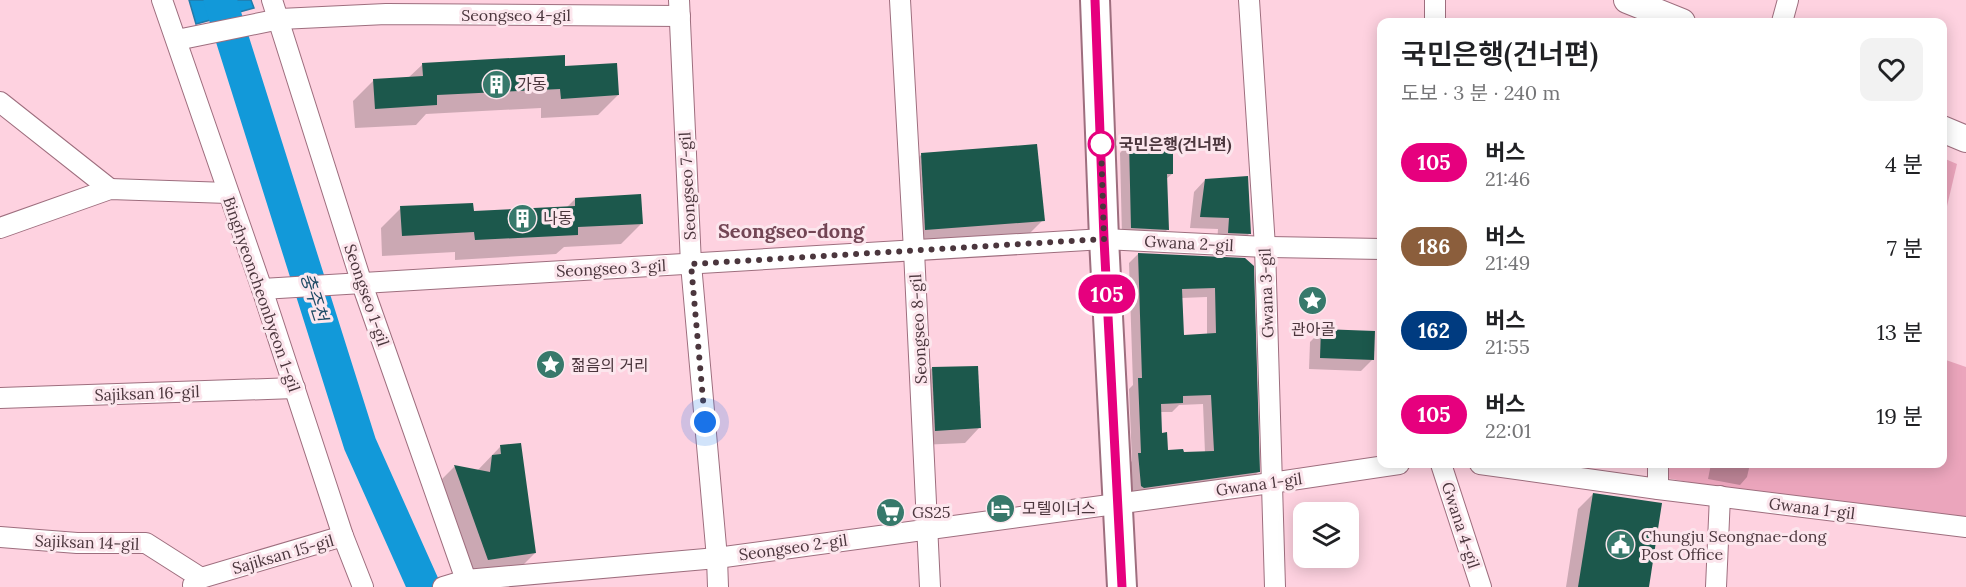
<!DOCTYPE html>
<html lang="ko">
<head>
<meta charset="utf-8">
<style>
	:root { --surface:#fff; --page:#f2f2f2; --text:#202124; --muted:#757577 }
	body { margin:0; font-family:Lora,"Noto Sans KR",serif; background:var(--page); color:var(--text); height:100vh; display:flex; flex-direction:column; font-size:22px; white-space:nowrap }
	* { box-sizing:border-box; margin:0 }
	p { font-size:20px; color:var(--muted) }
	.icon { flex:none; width:33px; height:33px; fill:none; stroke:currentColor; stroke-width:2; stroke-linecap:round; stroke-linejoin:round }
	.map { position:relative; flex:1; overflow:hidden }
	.side { position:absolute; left:1377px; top:18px; width:570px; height:450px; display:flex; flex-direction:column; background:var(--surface); border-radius:12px; box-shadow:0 3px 15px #0003 }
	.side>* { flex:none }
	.badge { padding:0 12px; border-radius:20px; font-size:21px; line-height:39px }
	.buttons { position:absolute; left:1293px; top:502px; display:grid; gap:12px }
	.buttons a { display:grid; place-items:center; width:66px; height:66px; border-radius:12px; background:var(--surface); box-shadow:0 3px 15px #0003; font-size:30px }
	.you { position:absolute; width:30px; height:30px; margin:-15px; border:4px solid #fff; border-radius:50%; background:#1a73e8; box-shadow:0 0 0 9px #1a73e833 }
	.map>.badge { position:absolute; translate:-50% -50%; box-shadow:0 0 0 3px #fff }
	.round { display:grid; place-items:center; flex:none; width:63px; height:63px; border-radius:12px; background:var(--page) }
	.summary { display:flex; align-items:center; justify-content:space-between; height:102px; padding:0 24px }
	h1 { font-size:28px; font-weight:600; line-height:45px }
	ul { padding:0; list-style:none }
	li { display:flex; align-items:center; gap:18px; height:84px; padding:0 24px }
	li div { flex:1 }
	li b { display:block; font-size:22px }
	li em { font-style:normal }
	li .badge { min-width:66px; font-weight:700; text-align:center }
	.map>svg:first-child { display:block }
	.green { fill:#eba5bc }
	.water { fill:#1299d9; stroke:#237baa; stroke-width:1.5 }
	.shadow { fill:#0003; fill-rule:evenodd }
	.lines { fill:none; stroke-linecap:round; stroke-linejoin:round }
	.river { stroke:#1299d9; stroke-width:33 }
	.building { fill:#1c584c; fill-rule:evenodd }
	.minor-casing { stroke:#9e6e7e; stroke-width:22 }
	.tertiary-casing { stroke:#9e6e7e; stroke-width:28 }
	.secondary-casing { stroke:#9e6e7e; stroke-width:32 }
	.minor { stroke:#fff; stroke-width:20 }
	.tertiary { stroke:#fff; stroke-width:26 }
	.secondary { stroke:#fff; stroke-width:28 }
	.line-casing { stroke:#fff; stroke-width:14 }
	.line { stroke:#e6007e; stroke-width:9 }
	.walk { stroke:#4b363d; stroke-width:6; stroke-dasharray:0 10.8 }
	.stop-dot { fill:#fff; stroke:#e6007e; stroke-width:3 }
	.labels { text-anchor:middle; stroke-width:6; stroke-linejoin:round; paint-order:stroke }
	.street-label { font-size:16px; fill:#4b363d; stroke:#fce6ed }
	.poi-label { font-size:16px; fill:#4b363d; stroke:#fce6ed; text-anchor:start }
	.stop-label { font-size:16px; font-weight:bold; fill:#4b363d; stroke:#fce6ed; text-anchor:start }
	.water-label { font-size:18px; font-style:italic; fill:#1c4a65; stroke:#fce6ed }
	.quarter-label { font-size:20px; font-weight:bold; fill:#734655; stroke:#fce6ed }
</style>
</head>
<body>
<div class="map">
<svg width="1966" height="587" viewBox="0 0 1966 587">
	<rect width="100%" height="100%" fill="#fed2e0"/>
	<g class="green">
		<path d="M1943 158 1957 164 1943 223Z"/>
		<path d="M1943 359 1966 367V521L1727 489 1666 478V464H1942Z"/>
	</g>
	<path class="water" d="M189 0H251L254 8 196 24Z"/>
	<g class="shadow">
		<path d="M423 64 564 68 618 95 598 115 541 118V108L426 114 416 125 355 128 353 101 374 80 408 78Z"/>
		<path d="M1129 143 1172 174 1165 180 1167 230 1158 239 1122 237 1120 153Z"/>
		<path d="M921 155 1043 220 1028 235 910 244 906 170Z"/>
		<path d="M1205 180 1249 234 1238 245 1217 244 1218 229 1190 228 1194 192Z"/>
		<path d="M575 199 641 224 621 244 564 247 556 254 455 260V252L382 256 381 228 401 208 472 213 566 208Z"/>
		<path d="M1138 254 1245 260 1258 472 1249 481 1132 496 1129 464 1132 461 1129 389 1133 385 1129 263ZM1207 297V335L1182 336 1181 298ZM1203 404 1205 453 1182 454 1166 452 1161 434 1160 412H1172L1179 405Z"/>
		<path d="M1322 330 1373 359 1361 371 1309 369 1310 342Z"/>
		<path d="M932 368 979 428 965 443 920 445 917 383Z"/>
		<path d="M500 447 535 553 520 568 474 574 440 481 454 467 477 471Z"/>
		<path d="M1711 464H1750L1747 477 1740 485 1708 479Z"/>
		<path d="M1593 494 1648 587H1566L1578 509Z"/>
	</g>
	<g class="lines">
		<path class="river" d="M220 0 360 444 424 587"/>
	</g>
	<g class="building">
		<path d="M565 55V66L617 63 619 95 561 99 560 89 437 95V105L375 109 373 79 423 76 422 63Z"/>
		<path d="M1173 141V174H1167L1169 230 1131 228 1129 142Z"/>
		<path d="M1037 144 1045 221 925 230 921 153Z"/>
		<path d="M1248 176 1251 234 1228 233 1229 218 1200 217 1205 179Z"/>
		<path d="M641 194 643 224 578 227V235L475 240 474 232 402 236 400 206 473 203 474 211 575 206V198Z"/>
		<path d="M1138 253 1245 258 1254 266 1260 472 1144 488 1141 486 1138 453H1141L1138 378H1142ZM1215 288 1216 333 1184 335 1182 289ZM1211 395 1214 451 1184 452 1183 449 1168 450 1167 432 1162 433 1161 404 1183 403V396Z"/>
		<path d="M1321 329 1375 331 1374 360 1320 358Z"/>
		<path d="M978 366 981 428 935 431 932 367Z"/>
		<path d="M521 443 536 553 488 560 454 465 490 472 492 455 501 454 500 445Z"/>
		<path d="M1593 493 1662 503 1649 587H1578Z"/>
	</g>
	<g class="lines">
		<defs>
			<g id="minor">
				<path d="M162 0 262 289 343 536 363 587"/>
				<path d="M272 0 362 284 466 580 471 587"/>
				<path d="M679 0 691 264 717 558 718 587"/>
				<path d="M900 0 914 251 930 587"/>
				<path d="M1249 0 1265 247 1275 587"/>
				<path d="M1435 0V22"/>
				<path d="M1782 22 1788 0"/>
				<path d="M177 40 280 19 386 14 680 16"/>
				<path d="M0 102 110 189"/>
				<path d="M0 228 110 189 228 193"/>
				<path d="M262 289 1104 239 1265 247 1382 249"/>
				<path d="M0 398 295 388"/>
				<path d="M1441 464 1481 587"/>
				<path d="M1480 464 1658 489 1966 527"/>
				<path d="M1658 489V464"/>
				<path d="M0 537 77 543H146L201 578"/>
				<path d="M193 585 201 578 343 536"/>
				<path d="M443 587 466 580 717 558 1271 483 1399 464"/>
				<path d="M1716 587 1720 496"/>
			</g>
			<g id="tertiary">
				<path d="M1627 0 1682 22"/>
				<path d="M1942 129 1966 139"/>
			</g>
			<path id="secondary" d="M1095 0 1104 239 1122 587"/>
		</defs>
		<use href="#minor" class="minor-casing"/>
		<use href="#tertiary" class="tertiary-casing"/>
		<use href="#secondary" class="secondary-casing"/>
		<use href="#minor" class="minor"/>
		<use href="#tertiary" class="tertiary"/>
		<use href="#secondary" class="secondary"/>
	</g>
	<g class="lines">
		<defs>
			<path id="line" d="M1095 0 1104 239 1122 587"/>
		</defs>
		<use href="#line" class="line-casing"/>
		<use href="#line" class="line"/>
		<path class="walk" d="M705 422 691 264 1104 239 1101 144"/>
	</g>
	<defs>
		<symbol id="building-disc" viewBox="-11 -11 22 22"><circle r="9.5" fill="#37796b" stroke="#fce6ed"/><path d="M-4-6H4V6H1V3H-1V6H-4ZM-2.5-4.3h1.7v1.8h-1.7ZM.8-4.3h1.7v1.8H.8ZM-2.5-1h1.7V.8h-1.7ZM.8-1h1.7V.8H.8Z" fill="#fff"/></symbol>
		<symbol id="sight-disc" viewBox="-11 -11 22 22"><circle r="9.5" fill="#37796b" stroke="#fce6ed"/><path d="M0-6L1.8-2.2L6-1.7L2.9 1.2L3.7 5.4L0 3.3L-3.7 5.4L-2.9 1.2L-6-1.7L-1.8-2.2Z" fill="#fff"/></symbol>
		<symbol id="hotel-disc" viewBox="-11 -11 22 22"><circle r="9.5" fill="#37796b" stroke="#fce6ed"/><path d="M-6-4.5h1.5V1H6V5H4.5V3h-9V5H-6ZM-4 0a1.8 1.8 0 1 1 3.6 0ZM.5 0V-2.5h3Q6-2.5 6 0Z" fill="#fff"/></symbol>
		<symbol id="supermarket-disc" viewBox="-11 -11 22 22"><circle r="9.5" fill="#37796b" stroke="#fce6ed"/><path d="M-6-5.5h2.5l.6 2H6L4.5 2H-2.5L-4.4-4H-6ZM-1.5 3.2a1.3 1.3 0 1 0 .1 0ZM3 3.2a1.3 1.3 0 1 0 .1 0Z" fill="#fff"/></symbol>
		<symbol id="civic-disc" viewBox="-11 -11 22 22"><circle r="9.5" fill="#37796b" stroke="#fce6ed"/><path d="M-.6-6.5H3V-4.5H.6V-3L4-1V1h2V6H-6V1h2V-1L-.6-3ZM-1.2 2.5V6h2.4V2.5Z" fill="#fff"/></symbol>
	</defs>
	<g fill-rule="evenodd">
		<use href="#building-disc" x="480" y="68" width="33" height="33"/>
		<use href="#building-disc" x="506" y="202" width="33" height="33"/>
		<use href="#sight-disc" x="1296" y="284" width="33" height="33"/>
		<use href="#sight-disc" x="534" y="348" width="33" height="33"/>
		<use href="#hotel-disc" x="984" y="492" width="33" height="33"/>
		<use href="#supermarket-disc" x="874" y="496" width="33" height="33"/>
		<use href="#civic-disc" x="1604" y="528" width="33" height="33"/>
	</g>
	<circle class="stop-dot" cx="1101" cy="144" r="12"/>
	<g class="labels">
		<g class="street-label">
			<text x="516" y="21">Seongseo 4-gil</text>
			<text transform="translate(687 186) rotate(-93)" y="6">Seongseo 7-gil</text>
			<text transform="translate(1189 243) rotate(3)" y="6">Gwana 2-gil</text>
			<text transform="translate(611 268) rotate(-3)" y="6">Seongseo 3-gil</text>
			<text transform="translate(1266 293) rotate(-92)" y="6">Gwana 3-gil</text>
			<text transform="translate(262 294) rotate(71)" y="6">Binghyeoncheonbyeon 1-gil</text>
			<text transform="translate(367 295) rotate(71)" y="6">Seongseo 1-gil</text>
			<text transform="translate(918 329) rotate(-93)" y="6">Seongseo 8-gil</text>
			<text transform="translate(147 393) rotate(-2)" y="6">Sajiksan 16-gil</text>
			<text transform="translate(1259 484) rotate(-8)" y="6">Gwana 1-gil</text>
			<text transform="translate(1812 508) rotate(7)" y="6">Gwana 1-gil</text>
			<text transform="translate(1461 525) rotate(72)" y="6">Gwana 4-gil</text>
			<text transform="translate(87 542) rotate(2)" y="6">Sajiksan 14-gil</text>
			<text transform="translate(793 547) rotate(-8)" y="6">Seongseo 2-gil</text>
			<text transform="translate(283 554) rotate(-16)" y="6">Sajiksan 15-gil</text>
		</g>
		<g class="poi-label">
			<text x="517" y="90">가동</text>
			<text x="543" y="224">나동</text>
			<text x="1313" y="335" text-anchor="middle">관아골</text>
			<text x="571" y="371">젊음의 거리</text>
			<text x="1022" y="514">모텔이너스</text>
			<text x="912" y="518">GS25</text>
			<text x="1641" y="542">Chungju Seongnae-dong<tspan x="1641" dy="18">Post Office</tspan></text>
		</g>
		<g class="stop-label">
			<text x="1119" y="150">국민은행(건너편)</text>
		</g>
		<g class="water-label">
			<text transform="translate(314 297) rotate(72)" y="6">충주천</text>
		</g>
		<g class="quarter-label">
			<text x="791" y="238">Seongseo-dong</text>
		</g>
	</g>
</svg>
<div class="buttons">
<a><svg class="icon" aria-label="layers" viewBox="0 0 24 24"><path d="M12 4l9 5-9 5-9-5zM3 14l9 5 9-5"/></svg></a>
</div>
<div class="you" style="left:705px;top:422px"></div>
<b class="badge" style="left:1107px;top:294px;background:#e6007e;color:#fff">105</b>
<section class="side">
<div class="summary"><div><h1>국민은행(건너편)</h1><p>도보 · 3 분 · 240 m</p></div><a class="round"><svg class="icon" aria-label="heart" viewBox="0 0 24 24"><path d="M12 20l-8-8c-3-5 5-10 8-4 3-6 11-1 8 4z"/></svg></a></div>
<ul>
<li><span class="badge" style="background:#e6007e;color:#fff">105</span><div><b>버스</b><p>21:46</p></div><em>4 분</em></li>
<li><span class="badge" style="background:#8b5e3c;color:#fff">186</span><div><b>버스</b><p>21:49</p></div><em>7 분</em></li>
<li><span class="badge" style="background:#003b80;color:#fff">162</span><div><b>버스</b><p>21:55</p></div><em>13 분</em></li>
<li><span class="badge" style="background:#e6007e;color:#fff">105</span><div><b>버스</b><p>22:01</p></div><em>19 분</em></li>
</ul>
</section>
</div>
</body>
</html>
